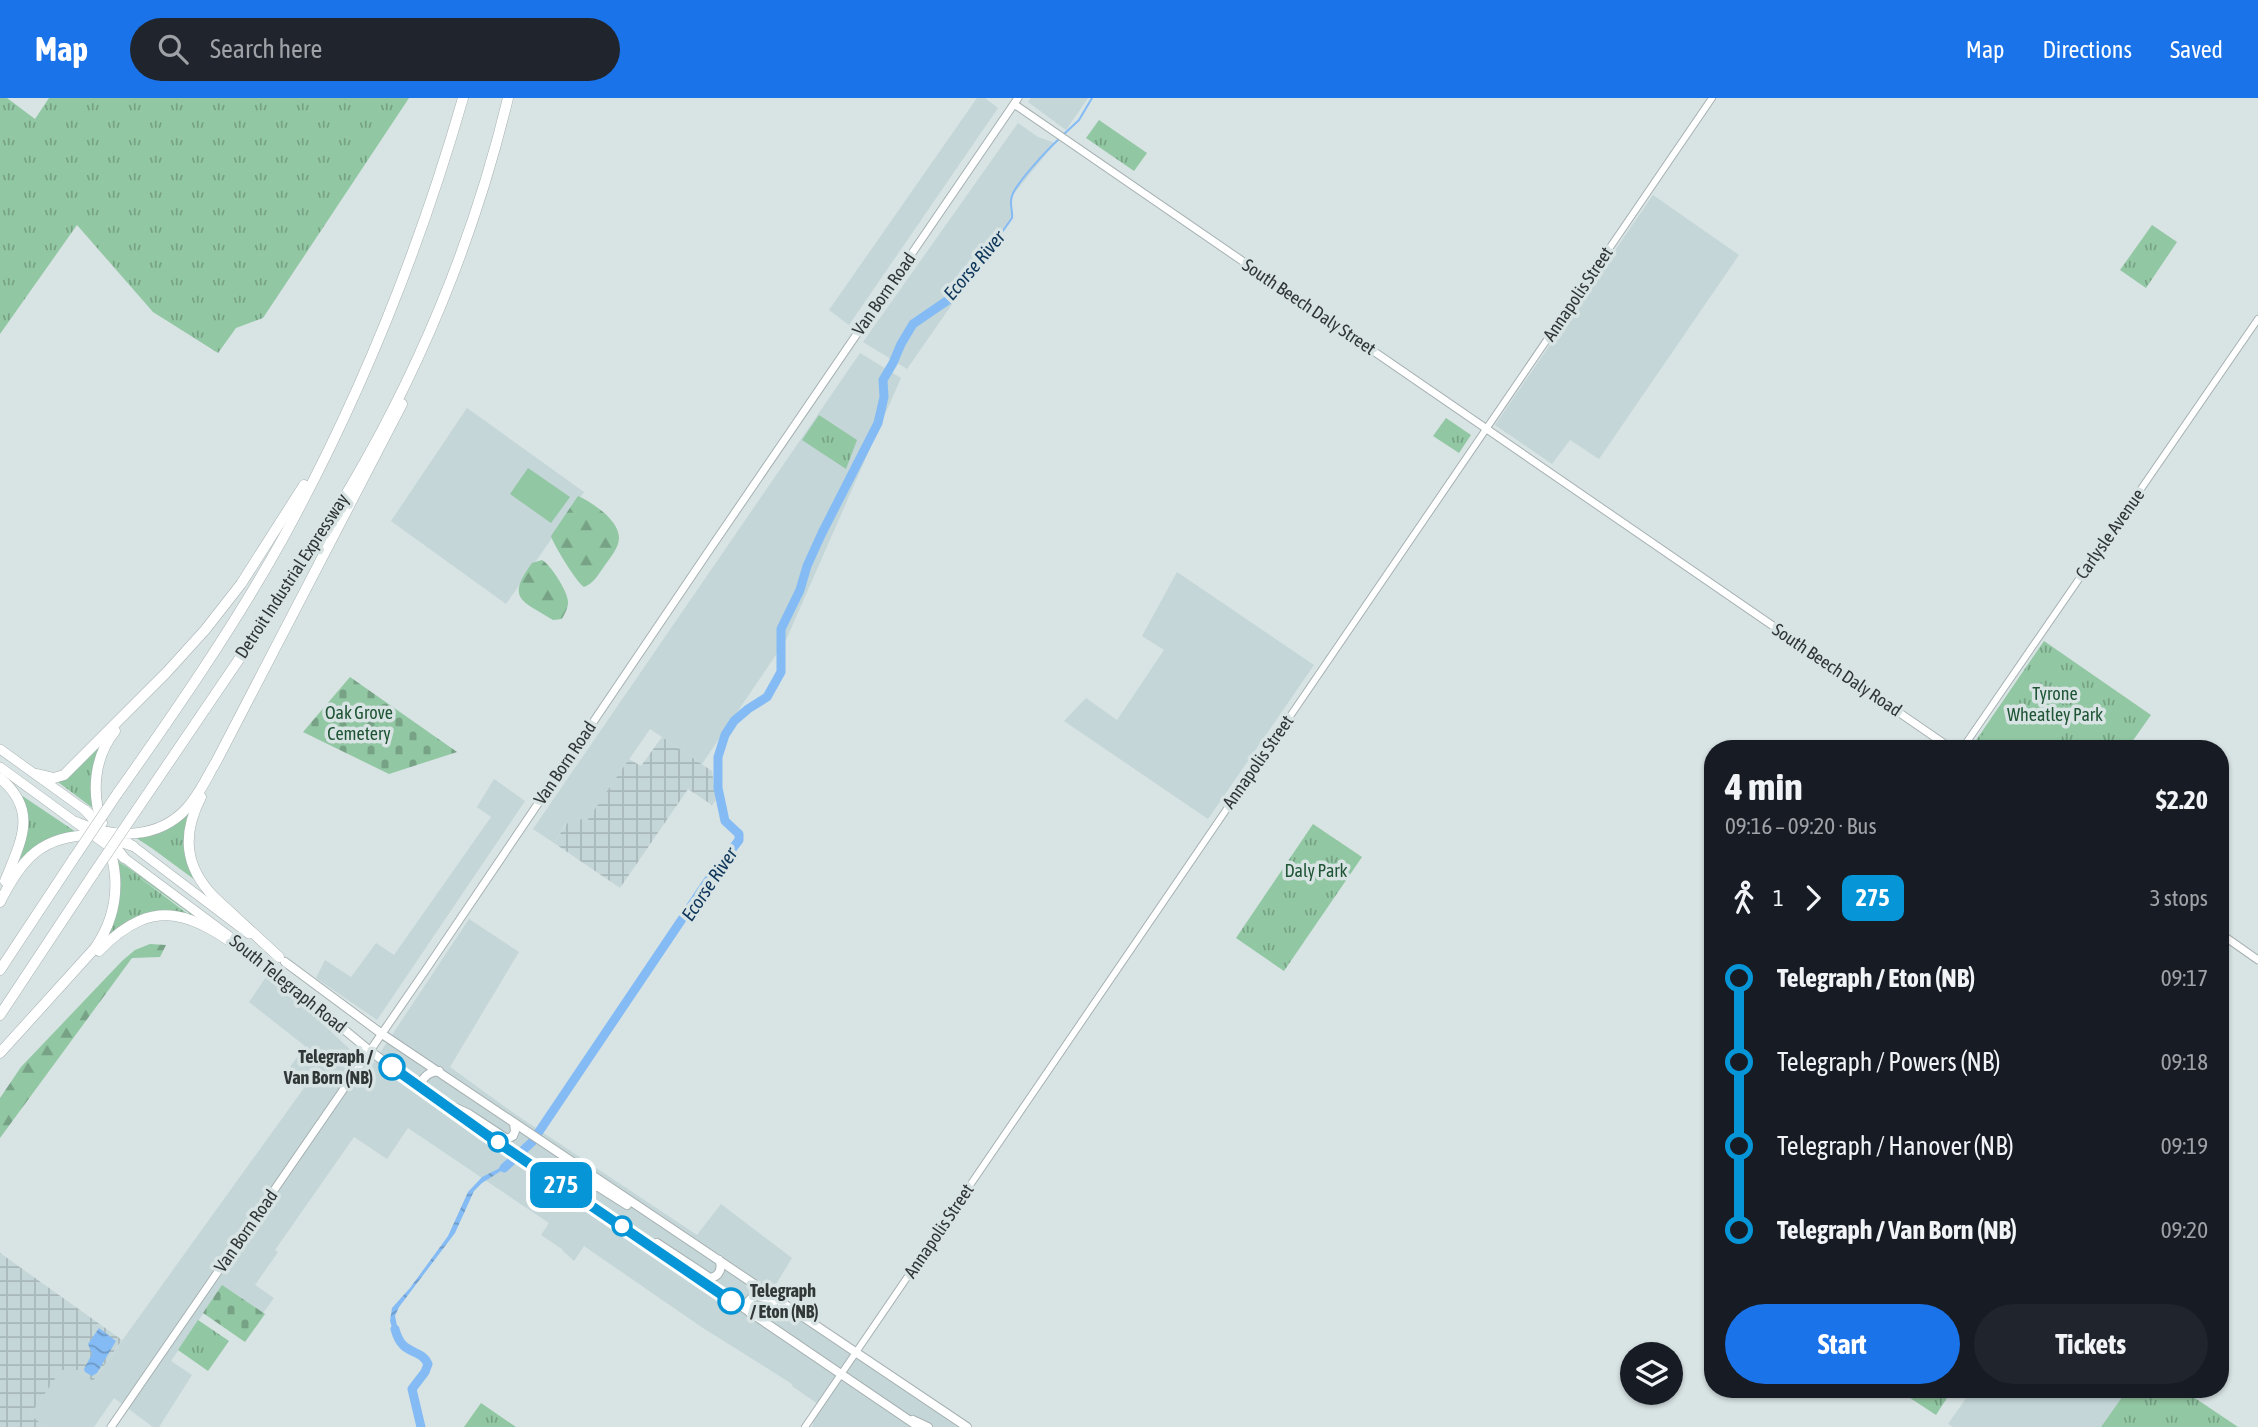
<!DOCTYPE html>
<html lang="en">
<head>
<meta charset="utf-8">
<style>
	:root { --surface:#171b24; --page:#20242c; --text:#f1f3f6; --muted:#9ea1a6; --accent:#1a73e8 }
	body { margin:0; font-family:"Asap Condensed",sans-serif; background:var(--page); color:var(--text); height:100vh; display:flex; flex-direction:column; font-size:26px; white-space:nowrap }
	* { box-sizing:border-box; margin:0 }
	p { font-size:23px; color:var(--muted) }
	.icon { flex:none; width:38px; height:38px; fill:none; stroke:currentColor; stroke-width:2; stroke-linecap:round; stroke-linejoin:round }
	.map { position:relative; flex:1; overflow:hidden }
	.sheet { position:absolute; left:1704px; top:642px; width:525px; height:658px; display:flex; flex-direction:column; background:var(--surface); border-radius:28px; box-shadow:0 2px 5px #0004 }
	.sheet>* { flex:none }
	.badge { padding:0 14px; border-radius:10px; font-size:24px; line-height:46px }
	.buttons { position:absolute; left:1620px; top:1244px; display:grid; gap:14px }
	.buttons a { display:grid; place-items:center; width:63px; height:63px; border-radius:50%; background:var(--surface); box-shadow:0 2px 5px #0004; font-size:35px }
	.map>.badge { position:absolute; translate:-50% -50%; box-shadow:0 0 0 4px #fff }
	.legs { display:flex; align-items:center; gap:10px; height:77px; padding:0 21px; font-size:23px }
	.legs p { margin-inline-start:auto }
	.summary { display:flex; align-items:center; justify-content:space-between; height:119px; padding:0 21px }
	h1 { font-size:38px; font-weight:700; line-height:52px }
	.action { display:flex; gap:14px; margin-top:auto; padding:14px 21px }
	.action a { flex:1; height:80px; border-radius:42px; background:var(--accent); color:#fff; font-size:28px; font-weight:700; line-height:80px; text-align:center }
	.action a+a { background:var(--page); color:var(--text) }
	ul { padding:0 21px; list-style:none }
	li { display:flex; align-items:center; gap:24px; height:84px; font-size:26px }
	li i { display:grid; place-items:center; width:10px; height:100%; margin:0 9px; background:currentColor }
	li i::after { content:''; width:18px; height:18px; margin:-9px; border:5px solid; border-radius:50%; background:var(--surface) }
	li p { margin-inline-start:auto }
	li:first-child i { background:linear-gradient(#0000 50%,currentColor 0) }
	li:last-child i { background:linear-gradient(currentColor 50%,#0000 0) }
	header { display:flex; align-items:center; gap:42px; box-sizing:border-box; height:98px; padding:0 35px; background:var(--accent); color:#fff }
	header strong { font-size:33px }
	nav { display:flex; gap:38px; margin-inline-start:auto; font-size:24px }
	.search { width:490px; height:63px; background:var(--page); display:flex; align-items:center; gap:18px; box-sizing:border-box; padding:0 24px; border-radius:38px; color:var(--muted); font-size:26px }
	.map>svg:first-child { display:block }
	.built { fill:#c4d6d8 }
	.industrial { fill:url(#industrial-grid) }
	.grass { fill:url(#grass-tufts) }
	.forest { fill:url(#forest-firs) }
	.cemetery { fill:url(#cemetery-stones) }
	.pitch { fill:#91c7a2 }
	.water { fill:url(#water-waves) }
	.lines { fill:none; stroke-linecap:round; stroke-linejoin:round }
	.stream { stroke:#84bbf4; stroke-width:2 }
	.river { stroke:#84bbf4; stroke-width:9 }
	.tertiary-casing { stroke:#a7b1b2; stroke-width:8 }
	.secondary-casing { stroke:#a7b1b2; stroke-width:9 }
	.primary-casing { stroke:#a7b1b2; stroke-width:10 }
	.trunk-casing { stroke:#a7b1b2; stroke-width:10 }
	.motorway-casing { stroke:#a7b1b2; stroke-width:11 }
	.tertiary { stroke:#fff; stroke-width:6 }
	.secondary { stroke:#fff; stroke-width:7 }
	.primary { stroke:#fff; stroke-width:8 }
	.trunk { stroke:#fff; stroke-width:9 }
	.motorway { stroke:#fff; stroke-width:10 }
	.motorway-bridge-casing { stroke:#a7b1b2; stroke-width:11; stroke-linecap:butt }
	.motorway-bridge { stroke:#fff; stroke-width:10 }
	.line-1-casing { stroke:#fff; stroke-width:16 }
	.line-1 { stroke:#0696d7; stroke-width:10 }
	.stop-1-dot { fill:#fff; stroke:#0696d7; stroke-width:3.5 }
	.labels { text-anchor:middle; stroke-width:7; stroke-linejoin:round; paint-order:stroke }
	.street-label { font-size:18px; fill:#313636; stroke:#d8e3e4 }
	.park-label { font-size:18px; fill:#1f5434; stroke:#d8e3e4 }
	.stop-label { font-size:18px; font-weight:bold; fill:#313636; stroke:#d8e3e4; text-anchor:end }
	.water-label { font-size:19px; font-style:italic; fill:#0e365a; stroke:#d8e3e4 }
</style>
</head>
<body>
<header>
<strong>Map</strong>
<div class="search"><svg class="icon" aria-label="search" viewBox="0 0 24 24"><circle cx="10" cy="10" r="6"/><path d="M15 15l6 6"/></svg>Search here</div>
<nav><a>Map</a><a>Directions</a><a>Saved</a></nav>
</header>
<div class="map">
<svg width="2258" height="1329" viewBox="0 0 2258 1329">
	<defs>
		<pattern id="industrial-grid" width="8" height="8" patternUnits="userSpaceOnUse" patternTransform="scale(1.75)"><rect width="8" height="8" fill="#c4d6d8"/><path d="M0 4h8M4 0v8" fill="none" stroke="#a9b8ba"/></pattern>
		<pattern id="grass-tufts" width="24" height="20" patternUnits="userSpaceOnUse" patternTransform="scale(1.75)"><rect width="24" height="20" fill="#91c7a2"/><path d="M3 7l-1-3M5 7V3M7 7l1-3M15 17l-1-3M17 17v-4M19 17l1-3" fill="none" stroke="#77a285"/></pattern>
		<pattern id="forest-firs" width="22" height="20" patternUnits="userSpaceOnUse" patternTransform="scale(1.75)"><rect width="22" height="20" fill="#91c7a2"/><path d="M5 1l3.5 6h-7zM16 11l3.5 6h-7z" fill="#77a285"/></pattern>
		<pattern id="cemetery-stones" width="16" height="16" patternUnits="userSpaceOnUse" patternTransform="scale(1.75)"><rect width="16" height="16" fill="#91c7a2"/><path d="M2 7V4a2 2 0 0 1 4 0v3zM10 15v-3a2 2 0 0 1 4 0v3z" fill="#77a285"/></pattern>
		<pattern id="water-waves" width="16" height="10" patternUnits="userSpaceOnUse" patternTransform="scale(1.75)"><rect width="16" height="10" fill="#84bbf4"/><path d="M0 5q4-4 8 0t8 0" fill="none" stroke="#6d99c6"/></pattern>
	</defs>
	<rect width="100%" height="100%" fill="#d8e3e4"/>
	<g class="built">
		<path d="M977 0H985L998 10 849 227 829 212Z"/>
		<path d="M1031 0H1088L1066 32 1028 4Z"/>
		<path d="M1018 25 1038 39 1055 45 1012 98V120L907 271 863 244Z"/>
		<path d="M1653 97 1739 157 1599 361 1570 342 1552 366 1495 327Z"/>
		<path d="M860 255 901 280 786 542 702 666 650 631 586 724 575 731 566 725 554 745 533 731Z"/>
		<path d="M467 310 584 394 506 506 391 423Z"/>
		<path d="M1177 474 1314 567 1208 721 1064 623 1086 600 1117 622 1164 552 1142 538Z"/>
		<path d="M494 681 525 703 377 922 316 880 325 862 351 879 376 845 394 857 491 719 477 709Z"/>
		<path d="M469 821 519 854 450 969 515 1016 697 1137 721 1106 792 1160 770 1196 967 1329H812L818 1306 792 1288V1286L700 1228 584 1148 574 1163 562 1152V1151L541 1137 549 1125 408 1030 387 1061 354 1039 275 1152 278 1154 255 1187 274 1200 263 1215 222 1188 171 1263 192 1277 159 1329H153L114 1300 94 1329H46L30 1317 61 1271 77 1272 93 1283 309 983 290 969 305 948 249 904 266 879 273 883 311 915 370 970Z"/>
		<path d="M1972 1292H2127L2101 1329H1953L1948 1326Z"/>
	</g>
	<g class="industrial">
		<path d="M662 639 712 673 716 702 712 707 688 691 620 790 554 745 567 725 575 730 581 721 586 724 629 661 641 668Z"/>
		<path d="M0 1155 122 1242 93 1283 77 1272H61L30 1317 46 1329H0Z"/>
	</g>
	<g class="grass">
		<path d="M0 0H7L35 21 49 0H409L263 220 236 230 218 255 153 214 77 127 0 236Z"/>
		<path d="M1099 22 1147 55 1134 73 1086 40Z"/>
		<path d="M2152 127 2177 144 2146 190 2120 172Z"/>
		<path d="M819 317 857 342 846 371 802 342Z"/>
		<path d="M1446 320 1471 337 1459 355 1433 338Z"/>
		<path d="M2044 543 2151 617 2127 651H1970Z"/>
		<path d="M96 649 99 651 94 711 58 684 63 682Z"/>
		<path d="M21 697 76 734 43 744 20 761 18 759 20 698Z"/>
		<path d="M188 715 190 716 195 782 153 751 135 739Z"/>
		<path d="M1313 726 1362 759 1284 873 1236 840Z"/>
		<path d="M115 760 193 816 189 818V815L128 771 188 816 171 815 113 836 109 834 115 761 128 771Z"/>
		<path d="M198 1222 229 1243 208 1273 178 1252Z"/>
		<path d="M1898 1292H1952L1936 1317Z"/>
		<path d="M2127 1292H2183L2238 1329H2101Z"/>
		<path d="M481 1305 516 1329H464Z"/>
	</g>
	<g class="forest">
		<path d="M578 398C593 405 619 422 619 440 619 450 609 461 603 470 598 477 593 486 584 489 577 485 553 446 551 438Z"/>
		<path d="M542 462C551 467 569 495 568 505 568 510 564 517 562 521L553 522C521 502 506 501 532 465Z"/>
		<path d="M150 846 166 847 160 859 132 860 0 1040V1000L21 969 122 863 135 852Z"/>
	</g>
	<g class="cemetery">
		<path d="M350 579 457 654 389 676 303 634Z"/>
		<path d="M222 1187 265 1216 245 1244 203 1215Z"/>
	</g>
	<g class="pitch">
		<path d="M528 370 570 399 551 425 510 396Z"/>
		<path d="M2013 603 2025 608 2064 636 2053 651H1973L2003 608 2005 609 2009 604Z"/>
	</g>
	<g class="water">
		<path d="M510 1061 515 1064 482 1085 474 1093 455 1135 399 1209 395 1218 400 1242 396 1243 390 1223 392 1210 410 1190 448 1138 468 1094 482 1079 498 1071Z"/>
		<path d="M99 1230 116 1243 97 1275 92 1278 85 1274 84 1271 92 1256 88 1246Z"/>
	</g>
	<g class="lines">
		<g class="stream">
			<path d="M1063 37 1079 22 1092 0"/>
			<path d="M986 157 1012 120C1013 113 1009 105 1012 98 1016 85 1048 51 1059 41"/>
		</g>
		<g class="river">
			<path d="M504 1070 532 1044 707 784 739 742V736L725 723 718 690V659L725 637 734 623 748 611 767 599 781 574V531L800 492 807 468 822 435 878 325 884 299 883 282 893 265 901 246 913 226 951 200 986 157"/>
			<path d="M395 1231C402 1259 420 1249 428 1266L425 1274 412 1291 421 1329"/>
		</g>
		<defs>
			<g id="tertiary">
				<path d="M1962 651 2258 221"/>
				<path d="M805 1329 1712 0"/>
			</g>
			<g id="secondary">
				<path d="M1014 6 1952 651"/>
				<path d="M2221 836 2258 862"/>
				<path d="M111 1329 427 870 708 454 1018 0"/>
			</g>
			<g id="primary">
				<path d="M285 864 382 936 967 1329"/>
				<path d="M277 876 370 953 417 988 919 1329"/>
				<path d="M423 992 421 986C424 977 430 974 439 973"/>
				<path d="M456 1010 469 1016 507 1041 513 1038 515 1033 514 1025"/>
				<path d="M589 1106 587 1097 589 1093 597 1088 627 1107"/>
				<path d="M657 1145 710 1180C719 1179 723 1170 719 1162"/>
				<path d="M750 1215 746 1208C752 1193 762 1198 773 1205"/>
				<path d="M913 1322 928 1329"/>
			</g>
			<g id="trunk">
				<path d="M0 651 89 715"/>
				<path d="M0 669 108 748"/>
				<path d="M129 745 249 836"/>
				<path d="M119 756 229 838"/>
			</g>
			<g id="motorway">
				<path d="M37 676 54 680 64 677 166 575 205 532 241 486 304 387"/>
				<path d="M0 680C39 713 21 743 5 783"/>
				<path d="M117 696C175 614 233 530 282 442 359 302 419 153 463 0"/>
				<path d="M201 699C182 736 184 768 214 799L279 859"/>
				<path d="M138 710C175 656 211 602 248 548 289 486 331 425 367 360 430 247 478 125 508 0"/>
				<path d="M76 724C113 741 158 742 187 710 199 697 207 679 216 664L402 306"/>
				<path d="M102 725C91 695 94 659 115 633"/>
				<path d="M109 740 133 748"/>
				<path d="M110 742 124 760"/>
				<path d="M0 804C22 760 42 737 94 737"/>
				<path d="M99 853C165 784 207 829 271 871"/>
				<path d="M0 872 74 760"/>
				<path d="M0 917 94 775"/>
				<path d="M0 955 95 850C125 807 122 750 85 712"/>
			</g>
		</defs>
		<use href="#tertiary" class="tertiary-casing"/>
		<use href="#secondary" class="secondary-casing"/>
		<use href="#primary" class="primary-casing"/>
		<use href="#trunk" class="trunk-casing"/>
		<use href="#motorway" class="motorway-casing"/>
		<use href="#tertiary" class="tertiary"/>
		<use href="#secondary" class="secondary"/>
		<use href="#primary" class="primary"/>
		<use href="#trunk" class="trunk"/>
		<use href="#motorway" class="motorway"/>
		<defs>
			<g id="motorway-bridge">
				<path d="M74 760 117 696"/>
				<path d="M94 775 138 710"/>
			</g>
		</defs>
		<use href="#motorway-bridge" class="motorway-bridge-casing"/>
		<use href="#motorway-bridge" class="motorway-bridge"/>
	</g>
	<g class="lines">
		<defs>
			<path id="line-1" d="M392 969 487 1037 731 1203"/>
		</defs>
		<use href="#line-1" class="line-1-casing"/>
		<use href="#line-1" class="line-1"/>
	</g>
	<g class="stop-1-dot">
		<circle cx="392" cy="969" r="12"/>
		<circle cx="498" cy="1044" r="9"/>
		<circle cx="622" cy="1128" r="9"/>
		<circle cx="731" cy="1203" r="12"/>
	</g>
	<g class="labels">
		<g class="street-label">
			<text transform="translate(884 196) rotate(-55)" y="6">Van Born Road</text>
			<text transform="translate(1578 196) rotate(-56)" y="6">Annapolis Street</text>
			<text transform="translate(1309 209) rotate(34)" y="6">South Beech Daly Street</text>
			<text transform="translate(2110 436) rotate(-55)" y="6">Carlysle Avenue</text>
			<text transform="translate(292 478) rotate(-57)" y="6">Detroit Industrial Expressway</text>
			<text transform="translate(1837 572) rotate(34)" y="6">South Beech Daly Road</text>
			<text transform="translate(1258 664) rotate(-55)" y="6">Annapolis Street</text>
			<text transform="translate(565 665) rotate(-56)" y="6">Van Born Road</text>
			<text transform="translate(288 886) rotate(39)" y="6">South Telegraph Road</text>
			<text transform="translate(246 1133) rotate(-55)" y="6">Van Born Road</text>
			<text transform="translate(939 1133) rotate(-56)" y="6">Annapolis Street</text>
		</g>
		<g class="park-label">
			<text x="2055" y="602">Tyrone<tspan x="2055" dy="21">Wheatley Park</tspan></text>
			<text x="359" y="621">Oak Grove<tspan x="359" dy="21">Cemetery</tspan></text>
			<text x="1316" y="779">Daly Park</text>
		</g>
		<g class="stop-label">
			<text x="373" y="965">Telegraph /<tspan x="373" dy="21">Van Born (NB)</tspan></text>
			<text x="750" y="1199" text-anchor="start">Telegraph<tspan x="750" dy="21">/ Eton (NB)</tspan></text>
		</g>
		<g class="water-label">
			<text transform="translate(974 167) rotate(-50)" y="7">Ecorse River</text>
			<text transform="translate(709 786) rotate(-56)" y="7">Ecorse River</text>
		</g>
	</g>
</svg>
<div class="buttons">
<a><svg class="icon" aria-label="layers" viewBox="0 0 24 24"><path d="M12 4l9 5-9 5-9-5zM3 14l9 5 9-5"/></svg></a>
</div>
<b class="badge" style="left:561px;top:1087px;background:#0696d7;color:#fff">275</b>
<section class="sheet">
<div class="summary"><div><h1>4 min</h1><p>09:16 – 09:20 · Bus</p></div><b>$2.20</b></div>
<div class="legs"><svg class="icon" aria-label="walk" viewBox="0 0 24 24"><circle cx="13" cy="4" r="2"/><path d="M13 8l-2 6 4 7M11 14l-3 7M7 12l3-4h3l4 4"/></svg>1<svg class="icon" aria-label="forward" viewBox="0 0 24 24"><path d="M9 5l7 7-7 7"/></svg><b class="badge" style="background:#0696d7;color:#fff">275</b><p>3 stops</p></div>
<ul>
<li><i style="color:#0696d7"></i><b>Telegraph / Eton (NB)</b><p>09:17</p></li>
<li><i style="color:#0696d7"></i><span>Telegraph / Powers (NB)</span><p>09:18</p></li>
<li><i style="color:#0696d7"></i><span>Telegraph / Hanover (NB)</span><p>09:19</p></li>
<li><i style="color:#0696d7"></i><b>Telegraph / Van Born (NB)</b><p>09:20</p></li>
</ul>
<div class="action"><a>Start</a><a>Tickets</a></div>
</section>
</div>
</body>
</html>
